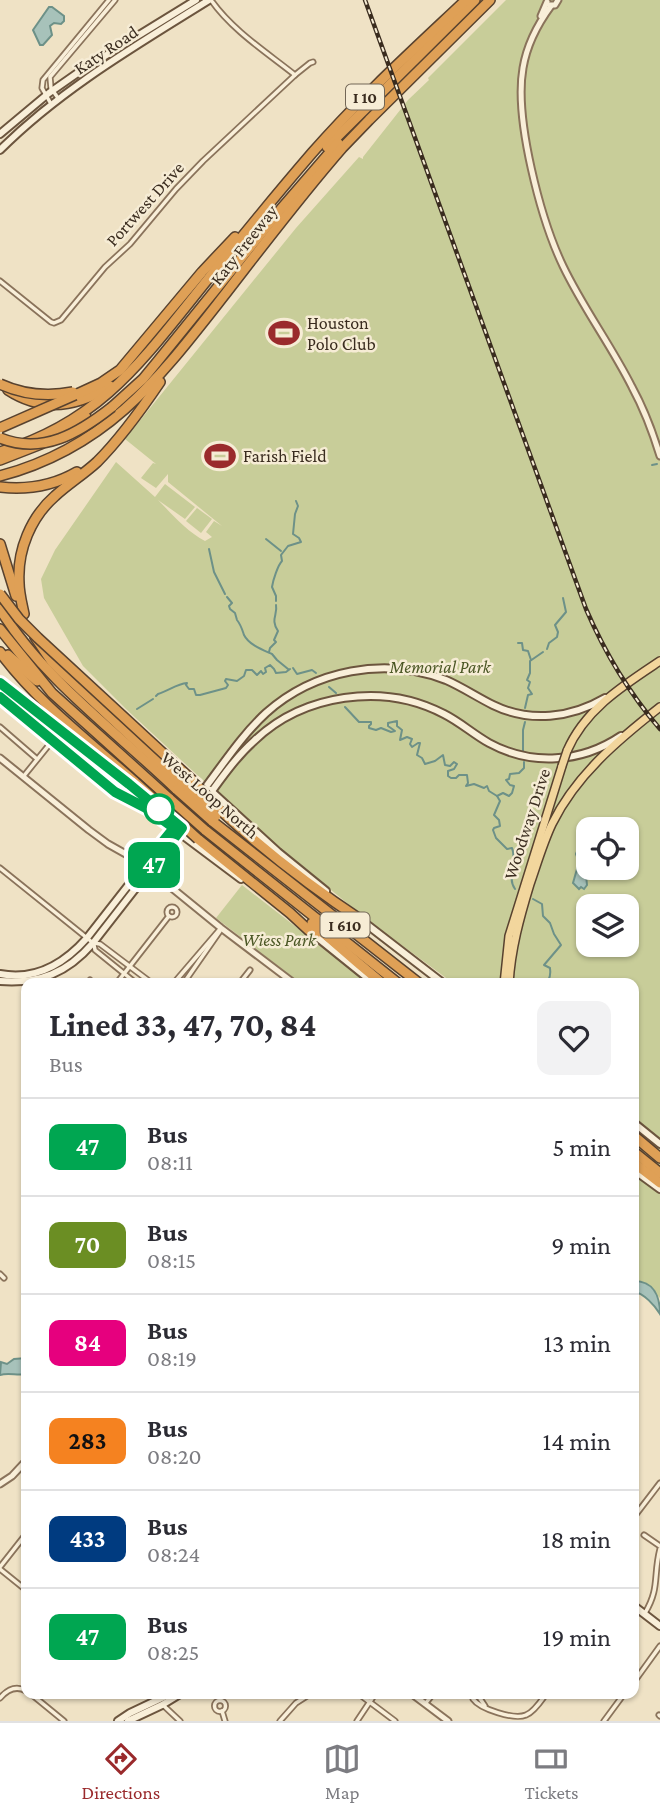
<!DOCTYPE html>
<html lang="en">
<head>
<meta charset="utf-8">
<style>
	:root { --surface:#fff; --page:#f2f2f3; --text:#2b2b33; --muted:#7c7c81; --line:#e1e1e2; --accent:#9a2a2c }
	body { margin:0; font-family:"Crimson Pro",serif; background:var(--page); color:var(--text); height:100vh; display:flex; flex-direction:column; font-size:26px; white-space:nowrap }
	* { box-sizing:border-box; margin:0 }
	p { font-size:23px; color:var(--muted) }
	.icon { flex:none; width:38px; height:38px; fill:none; stroke:currentColor; stroke-width:2; stroke-linecap:round; stroke-linejoin:round }
	.map { position:relative; flex:1; overflow:hidden }
	.details { position:absolute; left:21px; top:978px; width:618px; height:721px; display:flex; flex-direction:column; background:var(--surface); border-radius:14px; box-shadow:0 2px 5px #0004 }
	.details>* { flex:none }
	.badge { padding:0 14px; border-radius:10px; font-size:24px; line-height:46px }
	.controls { position:absolute; left:576px; top:817px; display:grid; gap:14px }
	.controls a { display:grid; place-items:center; width:63px; height:63px; border-radius:14px; background:var(--surface); box-shadow:0 2px 5px #0004; font-size:35px }
	.map>.badge { position:absolute; translate:-50% -50%; box-shadow:0 0 0 4px #fff }
	.round { display:grid; place-items:center; flex:none; width:74px; height:74px; border-radius:14px; background:var(--page) }
	.summary { display:flex; align-items:center; justify-content:space-between; height:119px; padding:0 28px }
	h1 { font-size:33px; font-weight:700; line-height:52px }
	ul { padding:0; list-style:none }
	li { display:flex; align-items:center; gap:21px; height:98px; padding:0 28px; border-top:2px solid var(--line) }
	li div { flex:1 }
	li b { display:block; font-size:26px }
	li em { font-style:normal }
	li .badge { min-width:77px; font-weight:700; text-align:center }
	.tabs { display:flex; justify-content:space-around; align-items:center; height:98px; border-top:2px solid var(--line); background:var(--surface); font-size:19px; color:var(--muted) }
	.tabs a { display:grid; justify-items:center; gap:4px }
	.tabs .on { color:var(--accent) }
	.map>svg:first-child { display:block }
	.green { fill:#c8cd99; fill-rule:evenodd }
	.water { fill:#a7c2ba; stroke:#6d9188; stroke-width:2 }
	.lines { fill:none; stroke-linecap:round; stroke-linejoin:round }
	.stream { stroke:#6d9188; stroke-width:2 }
	.minor-casing { stroke:#8a735b; stroke-width:7 }
	.tertiary-casing { stroke:#8a735b; stroke-width:9 }
	.secondary-casing { stroke:#6c553e; stroke-width:10 }
	.primary-casing { stroke:#58422f; stroke-width:10 }
	.motorway-casing { stroke:#58422f; stroke-width:12 }
	.minor { stroke:#f9efd9; stroke-width:3.5 }
	.tertiary { stroke:#f9efd9; stroke-width:5 }
	.secondary { stroke:#f9efd9; stroke-width:6 }
	.primary { stroke:#f2d69d; stroke-width:7 }
	.motorway { stroke:#dfa056; stroke-width:9 }
	.rail-casing { stroke:#3a2c1f; stroke-width:4.5 }
	.rail { stroke:#f6ecd5; stroke-width:2; stroke-dasharray:5; stroke-linecap:butt }
	.primary-bridge-casing { stroke:#58422f; stroke-width:10; stroke-linecap:butt }
	.motorway-bridge-casing { stroke:#58422f; stroke-width:12; stroke-linecap:butt }
	.primary-bridge { stroke:#f2d69d; stroke-width:7 }
	.motorway-bridge { stroke:#dfa056; stroke-width:9 }
	.line-casing { stroke:#fff; stroke-width:16 }
	.line { stroke:#00a651; stroke-width:10 }
	.stop-dot { fill:#fff; stroke:#00a651; stroke-width:3.5 }
	.labels { text-anchor:middle; stroke-width:5; stroke-linejoin:round; paint-order:stroke }
	.shield { fill:#f6ecd5; stroke:#726656; stroke-width:2 }
	.shield-label { font-size:16px; font-weight:bold; fill:#3a2c1f }
	.street-label { font-size:18px; fill:#3a2c1f; stroke:#f6ecd5 }
	.poi-label { font-size:18px; fill:#3a2c1f; stroke:#f6ecd5; text-anchor:start }
	.park-label { font-size:18px; font-style:italic; fill:#4b5725; stroke:#f6ecd5 }
</style>
</head>
<body>
<div class="map">
<svg width="660" height="1721" viewBox="0 0 660 1721">
	<rect width="100%" height="100%" fill="#efe2c5"/>
	<g class="green">
		<path d="M506 0H660V1298C652 1289 646 1281 634 1281V984L453 983 369 921 248 822 126 709 83 666 44 598 41 579 55 550 116 462 155 497 165 484 195 507 185 519 158 500C173 515 186 531 205 541L212 537 206 532 214 521 222 526 168 482V474L156 488 141 478 153 463 156 464 125 439 296 228 359 157 363 159V157L408 100 429 80 428 78ZM588 830H626V868H588ZM588 906H626V945H588Z"/>
		<path d="M197 508 212 519 201 533 186 521Z"/>
		<path d="M242 885 368 983H300L216 918Z"/>
	</g>
	<g class="water">
		<path d="M49 7H52L64 16V21L61 24 54 23 50 26 52 35 43 45H40L33 30Z"/>
		<path d="M578 849 582 853 588 849V857L585 865 587 885 584 889 581 887 579 889 573 883 579 862 576 854Z"/>
		<path d="M634 1281C654 1281 660 1297 660 1314 655 1306 644 1293 634 1292Z"/>
		<path d="M26 1358V1374C17 1376 9 1372 0 1375L1 1362 7 1364 14 1359Z"/>
	</g>
	<g class="lines">
		<g class="stream">
			<path d="M652 465 657 464"/>
			<path d="M266 539 281 551"/>
			<path d="M209 549 214 572 225 594"/>
			<path d="M227 597 232 603 229 606 230 609 235 613 237 620C241 625 242 629 244 635 249 645 263 650 272 654L277 660 288 669"/>
			<path d="M276 601V596L272 587C273 580 278 565 282 561L281 555 288 546 301 542 299 538 293 534 295 514 298 506 296 501"/>
			<path d="M518 643H522L523 650 528 651 531 660"/>
			<path d="M547 649 549 643 557 637 558 632 555 625 566 612 563 598"/>
			<path d="M269 652 270 648 276 642 274 640 278 631C270 619 278 615 276 605"/>
			<path d="M293 668 297 674 312 670 316 673"/>
			<path d="M329 687 336 693"/>
			<path d="M156 696 158 694C169 691 176 684 187 683L186 685 189 689H194L196 695H200L226 688 228 685 225 681 226 679 237 681 244 676 246 670H252L257 675 261 671 263 674 266 672 265 668 270 665 274 669 276 673 286 672 290 669"/>
			<path d="M345 707 359 722H371V724L369 726V728L376 730 381 728 391 732 395 731 388 726V723L397 721V726L402 730 400 740 407 737 412 739 410 744 412 747 418 743H420L417 755 422 758 425 764 435 761 443 755 445 765 450 766 454 762 457 764 454 769 448 771V776L451 778H456L459 775H467L468 783 466 786 474 784 484 788 487 786 489 791 497 796"/>
			<path d="M525 708 528 695 532 694 528 688 530 682 527 680 530 673V661L543 652"/>
			<path d="M137 709 153 699"/>
			<path d="M523 751V730L525 722"/>
			<path d="M515 889C506 876 518 862 512 848L507 849 496 838 493 830 494 828 500 826 499 820 494 815 500 801 497 796 503 793 509 796 512 793 514 786 510 785 506 780 509 779 510 774 519 773 524 768V762"/>
			<path d="M533 899 542 904 543 916 550 923 554 934 561 945 544 965 550 968C551 974 550 979 546 984"/>
			<path d="M577 929 581 930 584 942 586 944 584 942 582 947"/>
		</g>
		<defs>
			<g id="minor">
				<path d="M211 0C232 30 266 52 295 75"/>
				<path d="M58 98 51 88 50 77 115 0"/>
				<path d="M51 104 42 88 43 80 109 0"/>
				<path d="M0 281 51 322 54 323 61 320 105 267 130 244 176 189 203 161 295 75 310 63 313 62"/>
				<path d="M0 727 37 759"/>
				<path d="M23 777 53 740"/>
				<path d="M0 868 87 938 93 943 100 944 153 984"/>
				<circle cx="172" cy="912" r="5"/>
				<path d="M94 945 95 950 137 984"/>
				<path d="M90 980 94 984"/>
				<path d="M116 984 169 916"/>
				<path d="M173 984 221 928"/>
				<path d="M183 984 220 931"/>
				<path d="M239 984 250 970"/>
				<path d="M0 1274 4 1278"/>
				<path d="M634 1517 660 1483"/>
				<path d="M644 1535 660 1546"/>
				<path d="M0 1567 26 1534"/>
				<path d="M0 1569 26 1590"/>
				<path d="M645 1613C660 1588 653 1576 660 1549"/>
				<path d="M634 1682 660 1646"/>
				<path d="M31 1694 64 1721"/>
				<path d="M359 1694 395 1721"/>
				<path d="M476 1694 473 1699C480 1709 514 1720 526 1715 534 1712 541 1701 546 1694"/>
				<path d="M477 1694 485 1706"/>
				<path d="M0 1698C7 1690 16 1685 26 1691"/>
				<circle cx="220" cy="1706" r="5.5"/>
				<path d="M425 1704 433 1694"/>
				<path d="M164 1706 180 1721"/>
				<path d="M222 1711 225 1721"/>
				<path d="M659 1715 660 1716"/>
				<path d="M280 1721 296 1703 310 1694"/>
				<path d="M357 1721 375 1694"/>
				<path d="M604 1721 624 1694"/>
			</g>
			<g id="tertiary">
				<path d="M550 5H555L558 0"/>
				<path d="M551 6C537 25 527 44 523 68 514 119 541 220 563 266 583 308 611 345 632 387 644 409 653 433 660 456"/>
				<path d="M541 16 547 2"/>
				<path d="M0 758 89 830 108 844 140 862 221 928 295 984"/>
				<path d="M0 1484 12 1476 26 1461"/>
				<path d="M412 1694 448 1721"/>
			</g>
			<g id="secondary">
				<path d="M0 134 49 93 79 72 196 0"/>
				<path d="M0 150C61 89 137 45 209 0"/>
				<path d="M0 683 129 784 159 809"/>
				<path d="M0 697 115 792 153 813 241 879"/>
				<path d="M210 790 278 852 326 891"/>
				<path d="M202 792C222 766 241 736 266 713 314 670 385 656 446 680 462 687 477 697 493 705 530 723 571 718 605 698"/>
				<path d="M206 799C221 779 235 758 254 741 303 694 383 682 444 714 460 722 473 734 489 743 531 766 581 763 621 736"/>
				<path d="M361 920 444 984"/>
				<path d="M313 934 375 984"/>
				<path d="M0 974C36 981 64 964 87 938L195 800"/>
				<path d="M0 981C40 984 67 973 93 943L199 807"/>
				<path d="M634 1123 660 1144"/>
				<path d="M634 1170 660 1189"/>
				<path d="M634 1606 660 1626"/>
				<path d="M118 1721 130 1713 170 1694"/>
				<path d="M128 1721 162 1705 180 1694"/>
			</g>
			<g id="primary">
				<path d="M567 751C585 709 624 685 660 661"/>
				<path d="M504 984 509 936 562 766"/>
				<path d="M509 984C511 949 520 917 530 884 537 864 543 843 552 824 576 775 618 740 660 707"/>
			</g>
			<g id="motorway">
				<path d="M327 147 475 0"/>
				<path d="M8 390C42 412 77 407 110 386"/>
				<path d="M75 395 101 383 120 370 202 272 235 237"/>
				<path d="M112 407 143 379 157 362 281 209 338 143"/>
				<path d="M57 436 86 417"/>
				<path d="M0 452C100 422 142 361 204 284 239 240 275 196 312 153 359 99 413 50 466 0"/>
				<path d="M0 460 41 444"/>
				<path d="M0 476C109 447 160 377 226 293 264 244 301 195 342 148L369 120 490 0"/>
				<path d="M0 487C27 490 53 486 77 472"/>
				<path d="M0 544 16 596"/>
				<path d="M0 609C43 679 118 733 177 790"/>
				<path d="M24 614C22 604 19 593 19 583 17 550 31 517 55 496 68 484 84 474 97 462 121 438 141 410 160 382"/>
				<path d="M0 629 52 693 170 799"/>
				<path d="M35 637 52 662 65 675 182 784"/>
				<path d="M0 652C36 701 90 742 135 782"/>
				<path d="M8 655 37 681"/>
				<path d="M217 807C263 850 311 887 364 922"/>
				<path d="M212 821 420 984"/>
				<path d="M205 830 399 984"/>
				<path d="M198 839 290 913 315 936"/>
				<path d="M312 923 358 963 383 984"/>
				<path d="M634 1136 660 1158"/>
				<path d="M634 1152 660 1173"/>
				<path d="M634 1163 660 1183"/>
			</g>
		</defs>
		<use href="#minor" class="minor-casing"/>
		<use href="#tertiary" class="tertiary-casing"/>
		<use href="#secondary" class="secondary-casing"/>
		<use href="#primary" class="primary-casing"/>
		<use href="#motorway" class="motorway-casing"/>
		<use href="#minor" class="minor"/>
		<use href="#tertiary" class="tertiary"/>
		<use href="#secondary" class="secondary"/>
		<use href="#primary" class="primary"/>
		<use href="#motorway" class="motorway"/>
		<defs>
			<path id="rail" d="M365 0 586 609C605 653 629 693 660 729"/>
		</defs>
		<use href="#rail" class="rail-casing"/>
		<use href="#rail" class="rail"/>
		<defs>
			<path id="primary-bridge" d="M562 766 567 751"/>
			<g id="motorway-bridge">
				<path d="M0 384C24 395 47 397 73 392"/>
				<path d="M0 428 75 395"/>
				<path d="M0 438C43 455 79 433 112 407"/>
				<path d="M0 594 19 619 38 638 192 780 217 807"/>
				<path d="M135 782 198 839"/>
				<path d="M182 784 216 816"/>
				<path d="M177 790 212 821"/>
				<path d="M170 799 205 830"/>
			</g>
		</defs>
		<use href="#primary-bridge" class="primary-bridge-casing"/>
		<use href="#motorway-bridge" class="motorway-bridge-casing"/>
		<use href="#primary-bridge" class="primary-bridge"/>
		<use href="#motorway-bridge" class="motorway-bridge"/>
	</g>
	<g class="lines">
		<defs>
			<path id="line" d="M0 683 129 784 182 828 150 870 144 865 174 828 148 809 115 792 0 697"/>
		</defs>
		<use href="#line" class="line-casing"/>
		<use href="#line" class="line"/>
	</g>
	<defs>
		<symbol id="stadium-bare" viewBox="-9 -9 18 18"><path d="M0-5a6.5 5 0 1 0 0 10a6.5 5 0 1 0 0-10ZM-3.5-1.8h7v3.6h-7Z" fill="#9a2a2c" stroke="#f6ecd5" stroke-width="2.5" paint-order="stroke"/></symbol>
	</defs>
	<g fill-rule="evenodd">
		<use href="#stadium-bare" x="262" y="311" width="44" height="44"/>
		<use href="#stadium-bare" x="198" y="434" width="44" height="44"/>
	</g>
	<circle class="stop-dot" cx="159" cy="809" r="14"/>
	<g class="labels">
		<g class="shield">
			<rect x="346" y="84.5" width="38" height="25" rx="5"/>
			<rect x="320.5" y="912.5" width="49" height="25" rx="5"/>
		</g>
		<g class="shield-label">
			<text x="365" y="103">I 10</text>
			<text x="345" y="931">I 610</text>
		</g>
		<g class="street-label">
			<text transform="translate(106 50) rotate(-34)" y="6">Katy Road</text>
			<text transform="translate(145 204) rotate(-48)" y="6">Portwest Drive</text>
			<text transform="translate(244 245) rotate(-52)" y="6">Katy Freeway</text>
			<text transform="translate(210 795) rotate(41)" y="6">West Loop North</text>
			<text transform="translate(527 824) rotate(-72)" y="6">Woodway Drive</text>
		</g>
		<g class="poi-label">
			<text x="307" y="329">Houston<tspan x="307" dy="21">Polo Club</tspan></text>
			<text x="243" y="462">Farish Field</text>
		</g>
		<g class="park-label">
			<text x="440" y="673">Memorial Park</text>
			<text x="279" y="946">Wiess Park</text>
		</g>
	</g>
</svg>
<div class="controls">
<a><svg class="icon" aria-label="locate" viewBox="0 0 24 24"><circle cx="12" cy="12" r="6"/><path d="M12 2v4M12 18v4M2 12h4M18 12h4"/></svg></a>
<a><svg class="icon" aria-label="layers" viewBox="0 0 24 24"><path d="M12 4l9 5-9 5-9-5zM3 14l9 5 9-5"/></svg></a>
</div>
<b class="badge" style="left:154px;top:865px;background:#00a651;color:#fff">47</b>
<section class="details">
<div class="summary"><div><h1>Lined 33, 47, 70, 84</h1><p>Bus</p></div><a class="round"><svg class="icon" aria-label="heart" viewBox="0 0 24 24"><path d="M12 20l-8-8c-3-5 5-10 8-4 3-6 11-1 8 4z"/></svg></a></div>
<ul>
<li><span class="badge" style="background:#00a651;color:#fff">47</span><div><b>Bus</b><p>08:11</p></div><em>5 min</em></li>
<li><span class="badge" style="background:#6b8e23;color:#fff">70</span><div><b>Bus</b><p>08:15</p></div><em>9 min</em></li>
<li><span class="badge" style="background:#e6007e;color:#fff">84</span><div><b>Bus</b><p>08:19</p></div><em>13 min</em></li>
<li><span class="badge" style="background:#f58220;color:#111">283</span><div><b>Bus</b><p>08:20</p></div><em>14 min</em></li>
<li><span class="badge" style="background:#003b80;color:#fff">433</span><div><b>Bus</b><p>08:24</p></div><em>18 min</em></li>
<li><span class="badge" style="background:#00a651;color:#fff">47</span><div><b>Bus</b><p>08:25</p></div><em>19 min</em></li>
</ul>
</section>
</div>
<nav class="tabs">
<a class="on"><svg class="icon" aria-label="directions" viewBox="0 0 24 24"><path d="M12 3l9 9-9 9-9-9zM9 14v-3h6M13 9l2 2-2 2"/></svg>Directions</a>
<a><svg class="icon" aria-label="map" viewBox="0 0 24 24"><path d="M3 6l6-2 6 2 6-2v14l-6 2-6-2-6 2zM9 4v14M15 6v14"/></svg>Map</a>
<a><svg class="icon" aria-label="tickets" viewBox="0 0 24 24"><path d="M3 7h18v10H3zM15 7v10"/></svg>Tickets</a>
</nav>
</body>
</html>
